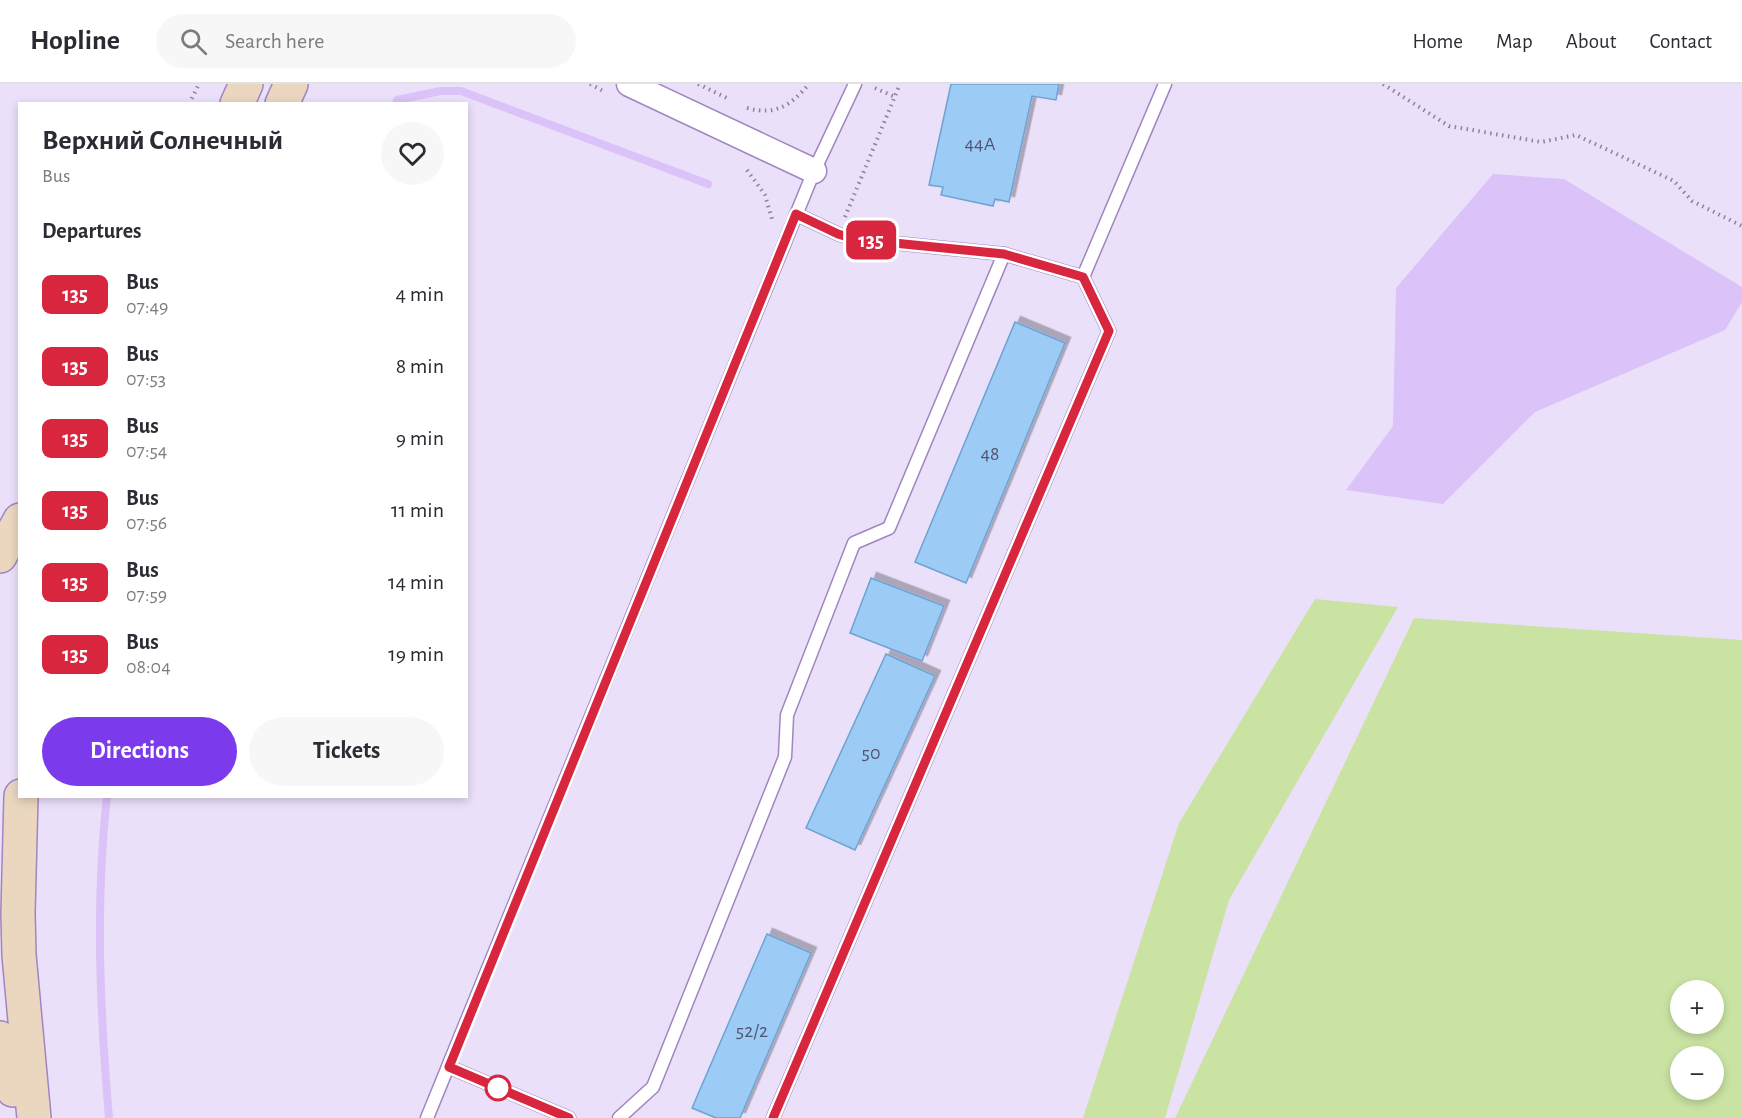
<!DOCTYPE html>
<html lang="en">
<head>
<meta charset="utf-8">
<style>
	:root { --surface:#fff; --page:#f7f7f7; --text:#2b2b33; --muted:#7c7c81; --line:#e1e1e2; --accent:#7c3aed }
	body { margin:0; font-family:"Alegreya Sans",sans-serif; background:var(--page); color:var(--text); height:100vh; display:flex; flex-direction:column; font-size:22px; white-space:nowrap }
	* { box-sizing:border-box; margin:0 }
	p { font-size:20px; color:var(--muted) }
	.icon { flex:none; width:33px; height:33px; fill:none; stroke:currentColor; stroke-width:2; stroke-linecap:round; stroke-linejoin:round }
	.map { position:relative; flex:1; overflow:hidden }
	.panel { position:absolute; left:18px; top:18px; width:450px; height:696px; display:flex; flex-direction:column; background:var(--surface); border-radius:0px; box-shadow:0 3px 9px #0003 }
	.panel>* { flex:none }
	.badge { padding:0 12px; border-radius:9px; font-size:21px; line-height:39px }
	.controls { position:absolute; left:1670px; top:896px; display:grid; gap:12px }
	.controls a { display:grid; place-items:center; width:54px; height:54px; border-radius:50%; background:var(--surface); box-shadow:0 3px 9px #0003; font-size:30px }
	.map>.badge { position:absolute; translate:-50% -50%; box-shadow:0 0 0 3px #fff }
	h2 { padding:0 24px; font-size:22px; line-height:54px }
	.round { display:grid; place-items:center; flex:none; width:63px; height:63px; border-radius:32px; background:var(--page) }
	.headline { display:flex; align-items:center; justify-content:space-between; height:102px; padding:0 24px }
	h1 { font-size:28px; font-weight:600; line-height:45px }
	.primary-button { display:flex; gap:12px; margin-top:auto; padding:12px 24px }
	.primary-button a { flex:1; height:69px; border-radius:36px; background:var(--accent); color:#fff; font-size:24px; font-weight:600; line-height:69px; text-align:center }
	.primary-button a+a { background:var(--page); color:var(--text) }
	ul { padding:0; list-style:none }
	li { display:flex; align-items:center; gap:18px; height:72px; padding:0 24px }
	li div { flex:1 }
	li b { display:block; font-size:22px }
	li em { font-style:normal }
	li .badge { min-width:66px; font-weight:700; text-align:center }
	header { display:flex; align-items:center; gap:36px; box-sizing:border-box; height:84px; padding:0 30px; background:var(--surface); border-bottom:2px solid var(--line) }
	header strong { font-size:28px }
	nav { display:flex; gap:33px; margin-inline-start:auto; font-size:21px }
	.search { width:420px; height:54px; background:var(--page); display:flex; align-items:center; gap:15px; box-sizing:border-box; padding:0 21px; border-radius:33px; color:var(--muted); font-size:22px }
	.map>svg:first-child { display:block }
	.green { fill:#cae3a3; fill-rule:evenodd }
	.water { fill:#dbc2f8 }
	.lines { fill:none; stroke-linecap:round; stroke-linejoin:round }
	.stream { stroke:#dbc2f8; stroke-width:8 }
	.building { fill:#9ccbf6; stroke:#6ca3d3; stroke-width:1.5; filter:url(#shadow) }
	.lane-casing { stroke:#a185c1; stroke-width:15 }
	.street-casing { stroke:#a185c1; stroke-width:27 }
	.secondary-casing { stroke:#a185c1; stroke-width:36 }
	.path { stroke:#8d829b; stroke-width:4; stroke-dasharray:1.5 4.5; stroke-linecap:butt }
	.lane { stroke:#fff; stroke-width:12 }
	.street { stroke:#fff; stroke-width:24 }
	.secondary { stroke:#ebd7c0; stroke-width:33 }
	.line-casing { stroke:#fff; stroke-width:14 }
	.line { stroke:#d7263d; stroke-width:9 }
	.stop-dot { fill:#fff; stroke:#d7263d; stroke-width:3 }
	.labels { text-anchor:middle; stroke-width:4.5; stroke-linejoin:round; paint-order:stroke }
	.number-label { font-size:20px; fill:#515471 }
</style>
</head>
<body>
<header>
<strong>Hopline</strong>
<div class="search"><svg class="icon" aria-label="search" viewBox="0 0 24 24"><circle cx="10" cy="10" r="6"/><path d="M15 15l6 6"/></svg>Search here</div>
<nav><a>Home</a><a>Map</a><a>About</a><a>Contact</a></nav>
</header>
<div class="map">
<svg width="1742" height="1034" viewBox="0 0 1742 1034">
	<defs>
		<filter id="shadow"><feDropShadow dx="5.5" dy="-5.5" stdDeviation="0" flood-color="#0004"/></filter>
	</defs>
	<rect width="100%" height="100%" fill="#ebe0fa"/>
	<g class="green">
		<path d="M1315 515 1398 523 1229 816 1165 1034H1083L1179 739Z"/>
		<path d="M1414 534 1742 556V1034H1175ZM1680 906H1713V939H1680ZM1680 972H1713V1005H1680Z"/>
	</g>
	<path class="water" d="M1493 90 1564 95 1742 203V218L1725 246 1535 328 1443 420 1346 406 1393 342 1396 204Z"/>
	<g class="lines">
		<g class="stream">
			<path d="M396 20 397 16 441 7H461L708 100"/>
			<path d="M107 712C95 819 100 927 109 1034"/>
		</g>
	</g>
	<g class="building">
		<path d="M951 0H1059L1056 16 1032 12 1009 118 995 115 993 122 941 111 943 103 929 101Z"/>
		<path d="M1015 238 1065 259 966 499 915 478Z"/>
		<path d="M871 494 944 522 922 577 850 549Z"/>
		<path d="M886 570 935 592 855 766 806 744Z"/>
		<path d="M767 850 811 869 740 1034H716L692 1024Z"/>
	</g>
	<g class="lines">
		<defs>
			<g id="lane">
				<path d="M796 130 838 150 854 155 1004 170 1083 193 1165 0"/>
				<path d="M449 983 569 1034"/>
				<path d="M427 1034 814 87 855 0"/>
				<path d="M619 1034 653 1003 785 673 787 631 854 459 889 444 1004 170"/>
				<path d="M773 1034 1109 247 1083 193"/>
			</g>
			<path id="street" d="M629 0 814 87"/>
			<g id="secondary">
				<path d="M237 20 246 0"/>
				<path d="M282 20 291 0"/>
				<path d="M0 472 20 436"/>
				<path d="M21 712 18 829 19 871 34 1034"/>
				<path d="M0 954 7 971 13 1006"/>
			</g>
		</defs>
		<use href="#lane" class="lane-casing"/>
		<use href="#street" class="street-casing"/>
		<use href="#secondary" class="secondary-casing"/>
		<g class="path">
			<path d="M590 0 605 8"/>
			<path d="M698 0 727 14"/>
			<path d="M1383 0 1449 42 1541 58 1576 51 1674 97 1692 117 1742 142"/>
			<path d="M875 4 895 13"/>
			<path d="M189 20 199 0"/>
			<path d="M747 24C776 32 791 21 809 0"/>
			<path d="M747 86 765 111 772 135"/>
			<path d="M845 133 900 0"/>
		</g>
		<use href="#lane" class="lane"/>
		<use href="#street" class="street"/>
		<use href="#secondary" class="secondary"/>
	</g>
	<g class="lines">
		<defs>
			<path id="line" d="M569 1034 449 983 796 130 838 150 854 155 1004 170 1083 193 1109 247 773 1034"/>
		</defs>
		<use href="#line" class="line-casing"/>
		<use href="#line" class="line"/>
	</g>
	<circle class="stop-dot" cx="498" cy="1004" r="12"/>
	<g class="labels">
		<g class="number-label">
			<text x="980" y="66">44А</text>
			<text x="990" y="376">48</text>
			<text x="871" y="675">50</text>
			<text x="752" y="953">52/2</text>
		</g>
	</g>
</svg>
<div class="controls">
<a>+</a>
<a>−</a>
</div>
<b class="badge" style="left:871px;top:156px;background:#d7263d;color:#fff">135</b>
<section class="panel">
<div class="headline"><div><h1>Верхний Солнечный</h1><p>Bus</p></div><a class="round"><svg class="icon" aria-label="heart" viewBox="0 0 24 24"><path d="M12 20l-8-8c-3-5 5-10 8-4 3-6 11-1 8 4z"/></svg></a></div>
<h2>Departures</h2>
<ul>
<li><span class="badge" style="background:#d7263d;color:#fff">135</span><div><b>Bus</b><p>07:49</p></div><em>4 min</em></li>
<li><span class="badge" style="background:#d7263d;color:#fff">135</span><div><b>Bus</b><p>07:53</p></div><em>8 min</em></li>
<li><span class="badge" style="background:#d7263d;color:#fff">135</span><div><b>Bus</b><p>07:54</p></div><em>9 min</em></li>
<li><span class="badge" style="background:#d7263d;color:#fff">135</span><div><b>Bus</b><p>07:56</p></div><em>11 min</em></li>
<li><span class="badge" style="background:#d7263d;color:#fff">135</span><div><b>Bus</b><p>07:59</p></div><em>14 min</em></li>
<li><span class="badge" style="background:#d7263d;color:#fff">135</span><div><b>Bus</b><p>08:04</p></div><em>19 min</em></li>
</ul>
<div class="primary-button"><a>Directions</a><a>Tickets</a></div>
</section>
</div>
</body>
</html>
